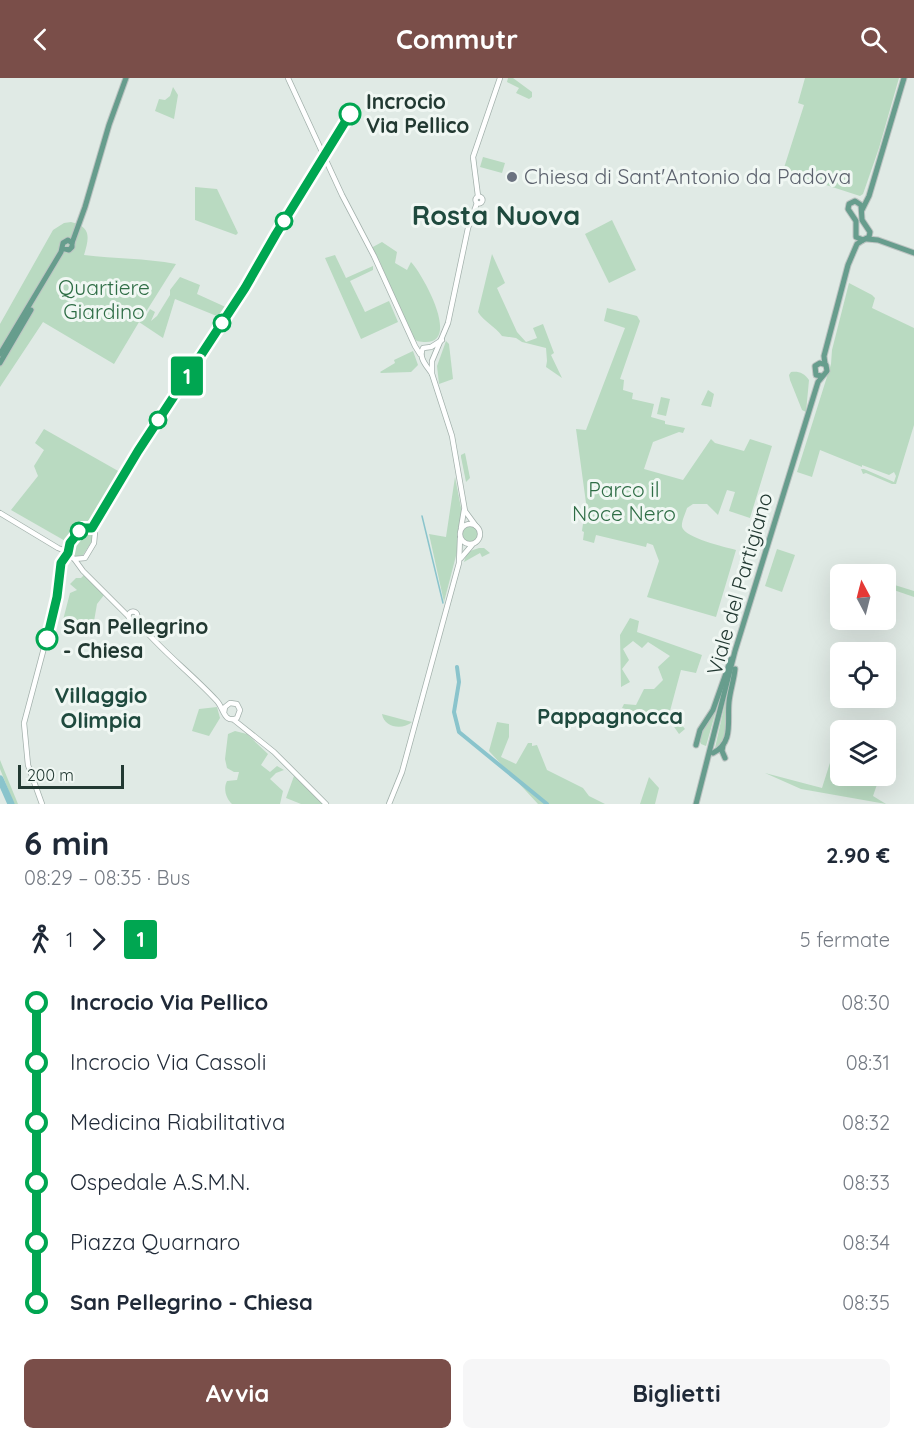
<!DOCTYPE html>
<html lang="it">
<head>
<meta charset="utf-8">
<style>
	:root { --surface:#fff; --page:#f6f6f7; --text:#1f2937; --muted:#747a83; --accent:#7a4e49 }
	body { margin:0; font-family:Quicksand,sans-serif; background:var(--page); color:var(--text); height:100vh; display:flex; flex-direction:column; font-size:22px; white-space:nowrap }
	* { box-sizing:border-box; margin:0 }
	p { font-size:20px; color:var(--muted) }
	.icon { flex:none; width:33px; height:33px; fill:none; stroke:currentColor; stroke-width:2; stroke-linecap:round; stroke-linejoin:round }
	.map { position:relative; height:726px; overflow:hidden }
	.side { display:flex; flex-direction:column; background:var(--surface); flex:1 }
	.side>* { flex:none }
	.badge { padding:0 12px; border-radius:4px; font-size:21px; line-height:39px }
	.needle { width:39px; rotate:353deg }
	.buttons { position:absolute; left:830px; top:486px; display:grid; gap:12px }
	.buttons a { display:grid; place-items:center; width:66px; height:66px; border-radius:9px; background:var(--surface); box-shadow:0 6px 24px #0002; font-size:30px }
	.scale { position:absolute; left:18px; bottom:15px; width:106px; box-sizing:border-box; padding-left:6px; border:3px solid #223932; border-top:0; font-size:16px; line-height:21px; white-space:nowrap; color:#223932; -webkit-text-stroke:4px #f0f7f3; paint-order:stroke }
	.map>.badge { position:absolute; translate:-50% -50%; box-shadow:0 0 0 3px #fff }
	.legs { display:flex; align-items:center; gap:9px; height:66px; padding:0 24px; font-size:20px }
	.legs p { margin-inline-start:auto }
	.overview { display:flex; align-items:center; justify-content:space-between; height:102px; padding:0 24px }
	h1 { font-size:33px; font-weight:800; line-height:45px }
	.button { display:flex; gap:12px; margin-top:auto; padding:12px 24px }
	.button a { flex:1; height:69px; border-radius:9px; background:var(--accent); color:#fff; font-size:24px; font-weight:800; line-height:69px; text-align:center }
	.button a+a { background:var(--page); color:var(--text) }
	ul { padding:0 24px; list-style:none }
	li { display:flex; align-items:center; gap:21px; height:60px; font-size:22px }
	li i { display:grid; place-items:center; width:9px; height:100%; margin:0 8px; background:currentColor }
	li i::after { content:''; width:15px; height:15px; margin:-8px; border:4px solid; border-radius:50%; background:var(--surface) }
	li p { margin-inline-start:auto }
	li:first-child i { background:linear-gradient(#0000 50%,currentColor 0) }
	li:last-child i { background:linear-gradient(currentColor 50%,#0000 0) }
	header { display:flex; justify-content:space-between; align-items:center; height:78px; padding:0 24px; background:var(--accent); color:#fff; font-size:27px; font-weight:800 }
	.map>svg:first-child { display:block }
	.green { fill:#b9dac1 }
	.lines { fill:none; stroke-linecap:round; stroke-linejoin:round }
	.stream { stroke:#8ac4cc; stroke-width:1.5 }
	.canal { stroke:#8ac4cc; stroke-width:4 }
	.river { stroke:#8ac4cc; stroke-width:7 }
	.minor-casing { stroke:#a3b1ac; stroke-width:6 }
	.major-casing { stroke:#bdc4c2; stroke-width:7 }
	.minor { stroke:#fff; stroke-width:4.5 }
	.major { stroke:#679d8d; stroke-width:5 }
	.line-1-casing { stroke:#fff; stroke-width:14 }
	.line-1 { stroke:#00a651; stroke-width:9 }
	.stop-1-dot { fill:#fff; stroke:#00a651; stroke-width:3 }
	.worship-dot { fill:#6b7280; stroke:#f0f7f3; stroke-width:2 }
	.labels { text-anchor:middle; stroke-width:6; stroke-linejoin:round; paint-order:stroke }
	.stop-label { font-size:21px; font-weight:bold; fill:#223932; stroke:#f0f7f3; text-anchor:start }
	.worship-label { font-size:21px; fill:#5b616d; stroke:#f0f7f3; text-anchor:start }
	.park-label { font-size:21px; fill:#2e6d45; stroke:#f0f7f3 }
	.street-label { font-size:21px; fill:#223932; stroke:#f0f7f3 }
	.neighbourhood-label { font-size:22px; font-weight:bold; fill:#1f4a3e; stroke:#f0f7f3 }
	.district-label { font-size:27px; font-weight:bold; fill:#1f4a3e; stroke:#f0f7f3 }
</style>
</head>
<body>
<header><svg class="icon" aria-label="back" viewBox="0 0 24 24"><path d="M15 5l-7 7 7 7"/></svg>Commutr<svg class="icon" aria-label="search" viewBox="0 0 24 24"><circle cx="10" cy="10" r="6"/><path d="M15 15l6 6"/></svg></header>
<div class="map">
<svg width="914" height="726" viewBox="0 0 914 726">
	<rect width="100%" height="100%" fill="#e0eae5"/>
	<g class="green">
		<path d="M508 0H513L532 14V19L529 21 516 15 519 10 507 4Z"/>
		<path d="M805 0H899L879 70 863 116 860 118 783 93 804 27 798 25Z"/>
		<path d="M173 9 178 17 174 41 155 33 159 21 165 22 170 18Z"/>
		<path d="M483 79 505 85 502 95 480 89Z"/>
		<path d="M195 109 217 111 238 155 236 157 195 142Z"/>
		<path d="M612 142 636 192 609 205 585 156Z"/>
		<path d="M71 144C92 149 89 160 84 177 115 181 145 180 176 186L144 237 146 238 150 231 155 234 151 243 157 238 170 217V212L180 199 200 207 197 216 230 231 224 241 175 221 163 260 139 244 114 286 43 244 0 309V246L53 152 64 145Z"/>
		<path d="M382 164 397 174 395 185 407 192 411 184C424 198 466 274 417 263L412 258 379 182 371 170Z"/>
		<path d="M492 176 505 205 497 210 517 254 526 264 537 260 533 250 543 246 554 275 551 277 562 300 546 289 547 283 546 270 522 264 516 260 502 258C495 248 484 244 478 234Z"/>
		<path d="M335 177 346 200 373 188V192L350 203 365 234 389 223 398 244 361 261 325 180Z"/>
		<path d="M849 205 872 217 875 220 872 230 914 250V347L896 406H892L866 395 863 396 861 391H864L894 404 896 398 894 394 889 397 862 387V389L820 372 812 399 797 394 831 286 832 272Z"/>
		<path d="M607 230 637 238 640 243 620 301 624 302 623 312 633 315 632 321 654 326 651 339 665 343V346L685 350 683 355 679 354 653 364 644 391 683 402 711 361 715 365 744 373 750 361 772 368 750 440 729 433 735 414 727 412 718 437 707 426H693L687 430C686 434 681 444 682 449 685 460 725 469 736 472L716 539 647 519 659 483 653 467 647 465 646 469 596 457 594 465 583 462 584 454 582 453 586 425 576 351 586 352 625 250 604 243Z"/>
		<path d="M446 263 449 266 453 301 439 306 437 288Z"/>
		<path d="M413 273 418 287 411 294 381 295 380 294 395 285 394 282Z"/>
		<path d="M791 294C799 293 804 295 809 302L806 334 802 332 790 302 789 297Z"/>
		<path d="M708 312 714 316 711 329 701 327Z"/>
		<path d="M661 319 670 321 666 338 657 336Z"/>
		<path d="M44 351 120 394 92 441 78 447 67 464 11 432 38 398 34 388 44 372 35 365Z"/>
		<path d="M465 375 470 400 466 404 461 379V377Z"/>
		<path d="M455 399 462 435V443L457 457V474L444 524 429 456 446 459Z"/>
		<circle cx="470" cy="456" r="8"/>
		<path d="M89 451 93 453 94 460 83 477 74 479 70 474C72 463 79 454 89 451Z"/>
		<path d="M479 470H484L490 475 482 479 480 475 464 484 467 474Z"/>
		<path d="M777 471 795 477 782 514 765 508Z"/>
		<path d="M84 497 104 517 97 526 93 549 63 542 70 515 77 512 70 506 76 500H81Z"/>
		<path d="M885 504 914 513V519L885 509Z"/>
		<path d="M630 540 639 543 637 554 702 577 696 595 681 592 670 633 685 651 679 656 670 643 622 630 624 626 636 627 644 611H654L663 602 658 589 670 578 648 564 642 570 633 563 623 571 629 582 622 591 630 604 621 609 620 557Z"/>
		<path d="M727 594 706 668 701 666 699 661Z"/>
		<path d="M732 594C731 614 733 659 715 670Z"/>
		<path d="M217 629 220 640 209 658 192 653 199 631Z"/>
		<path d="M382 636 412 644C403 652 384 650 382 636Z"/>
		<path d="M497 644 509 646V659L501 679 516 686 528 665H532V668L537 667 547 692 583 710 589 718 605 726H538L489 673Z"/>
		<path d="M235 653 247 656 268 676 261 687 270 694 277 688 284 692 276 695 270 701 283 713 280 726H232C226 720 223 711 227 703L237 702 239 694H234L227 690 225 681 228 656Z"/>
		<path d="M835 669H840V698H880L873 718 886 726 801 711 765 695 822 710Z"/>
		<path d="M0 682 18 726H14L0 691Z"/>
		<path d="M294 698 323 726H301L286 720Z"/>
		<path d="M649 699 659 710 655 726H640Z"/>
	</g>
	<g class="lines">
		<path class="stream" d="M422 438 443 525"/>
		<path class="canal" d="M457 589 459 604 454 634 459 654 547 726"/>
		<path class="river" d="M0 701 11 726"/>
		<defs>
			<g id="minor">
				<path d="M288 0 342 117 374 178 415 268 420 276"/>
				<path d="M478 118 473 79 500 0"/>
				<circle cx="479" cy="122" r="3.5"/>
				<path d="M432 296C427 288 418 280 423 270L431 269 442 262"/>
				<path d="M0 435 58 470 68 474"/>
				<circle cx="470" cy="456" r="10"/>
				<path d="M476 448 465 433 452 358 432 296V283L448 245 468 150 477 125"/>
				<path d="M89 449 95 454 94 465 85 480 74 481 69 476C67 465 77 451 89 449Z"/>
				<path d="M461 450 464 432"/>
				<path d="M461 480 472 467"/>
				<path d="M75 482 83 493 128 538"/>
				<circle cx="133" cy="538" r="4.5"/>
				<path d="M136 542C160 572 190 594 216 622 224 629 223 646 237 640L240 632 237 626 230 625 225 629 224 635"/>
				<path d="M234 642 274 674 326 726"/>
				<path d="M42 726 28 687 24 645 53 536 61 485 68 475"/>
				<path d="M389 726 402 694 459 485 460 460"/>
			</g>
			<g id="major">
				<path d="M855 123 861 127 862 142 870 154 869 159 863 162 856 159V143L848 131 849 126Z"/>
				<path d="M862 132 869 118 904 0"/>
				<path d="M867 161 878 162 914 175"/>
				<path d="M72 165 85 129 109 47 126 0"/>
				<path d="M0 276 61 174 63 165 68 162 72 165V169L69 172 62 170"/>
				<path d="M0 285 31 232"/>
				<path d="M825 286 824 278 848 187 857 166 863 162"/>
				<path d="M696 667 700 652 713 632 731 581"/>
				<path d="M723 667 722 673 725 680"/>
				<path d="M713 675C734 665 727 643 729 624 730 613 734 602 735 591"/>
				<path d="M696 726 735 573 818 304 827 293 826 287 820 285 815 288 816 297 822 298"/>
			</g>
		</defs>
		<use href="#minor" class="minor-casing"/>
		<use href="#major" class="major-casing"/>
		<use href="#minor" class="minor"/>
		<use href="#major" class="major"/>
	</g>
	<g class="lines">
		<defs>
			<path id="line-1" d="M47 561 57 519 61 485 68 475 70 465 82 450H92L138 373 245 210 276 156 350 36"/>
		</defs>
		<use href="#line-1" class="line-1-casing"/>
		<use href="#line-1" class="line-1"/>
	</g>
	<g class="stop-1-dot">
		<circle cx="350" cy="36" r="10"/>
		<circle cx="284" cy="143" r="8"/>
		<circle cx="222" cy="245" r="8"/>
		<circle cx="158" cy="342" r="8"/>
		<circle cx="79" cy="453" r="8"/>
		<circle cx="47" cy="561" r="10"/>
	</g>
	<circle class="worship-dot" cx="512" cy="99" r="6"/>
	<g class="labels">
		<g class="stop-label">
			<text x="366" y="31">Incrocio<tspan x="366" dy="24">Via Pellico</tspan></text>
			<text x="63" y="556">San Pellegrino<tspan x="63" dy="24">- Chiesa</tspan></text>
		</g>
		<g class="worship-label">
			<text x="524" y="106">Chiesa di Sant'Antonio da Padova</text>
		</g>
		<g class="park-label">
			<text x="104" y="217">Quartiere<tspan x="104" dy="24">Giardino</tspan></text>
			<text x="624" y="419">Parco il<tspan x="624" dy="24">Noce Nero</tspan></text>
		</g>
		<g class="street-label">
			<text transform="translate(740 506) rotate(-74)" y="7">Viale del Partigiano</text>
		</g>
		<g class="neighbourhood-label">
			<text x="101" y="625">Villaggio<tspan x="101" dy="25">Olimpia</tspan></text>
			<text x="610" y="646">Pappagnocca</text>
		</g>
		<g class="district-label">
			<text x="496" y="147">Rosta Nuova</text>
		</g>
	</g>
</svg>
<div class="buttons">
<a><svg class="needle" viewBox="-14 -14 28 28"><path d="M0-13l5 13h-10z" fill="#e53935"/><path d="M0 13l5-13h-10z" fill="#747a83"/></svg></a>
<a><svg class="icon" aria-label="locate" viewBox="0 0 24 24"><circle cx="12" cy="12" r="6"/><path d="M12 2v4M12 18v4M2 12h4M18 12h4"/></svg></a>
<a><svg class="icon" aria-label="layers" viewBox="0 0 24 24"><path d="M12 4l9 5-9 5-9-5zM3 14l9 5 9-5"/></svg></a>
</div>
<div class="scale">200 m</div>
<b class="badge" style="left:187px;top:298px;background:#00a651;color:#fff">1</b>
</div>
<section class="side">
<div class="overview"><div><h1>6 min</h1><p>08:29 – 08:35 · Bus</p></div><b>2.90 €</b></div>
<div class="legs"><svg class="icon" aria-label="walk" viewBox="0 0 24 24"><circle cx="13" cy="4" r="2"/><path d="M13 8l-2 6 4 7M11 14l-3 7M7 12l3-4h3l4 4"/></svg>1<svg class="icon" aria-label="forward" viewBox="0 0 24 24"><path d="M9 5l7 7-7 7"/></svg><b class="badge" style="background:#00a651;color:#fff">1</b><p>5 fermate</p></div>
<ul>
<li><i style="color:#00a651"></i><b>Incrocio Via Pellico</b><p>08:30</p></li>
<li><i style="color:#00a651"></i><span>Incrocio Via Cassoli</span><p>08:31</p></li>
<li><i style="color:#00a651"></i><span>Medicina Riabilitativa</span><p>08:32</p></li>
<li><i style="color:#00a651"></i><span>Ospedale A.S.M.N.</span><p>08:33</p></li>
<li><i style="color:#00a651"></i><span>Piazza Quarnaro</span><p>08:34</p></li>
<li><i style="color:#00a651"></i><b>San Pellegrino - Chiesa</b><p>08:35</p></li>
</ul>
<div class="button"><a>Avvia</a><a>Biglietti</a></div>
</section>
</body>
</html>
